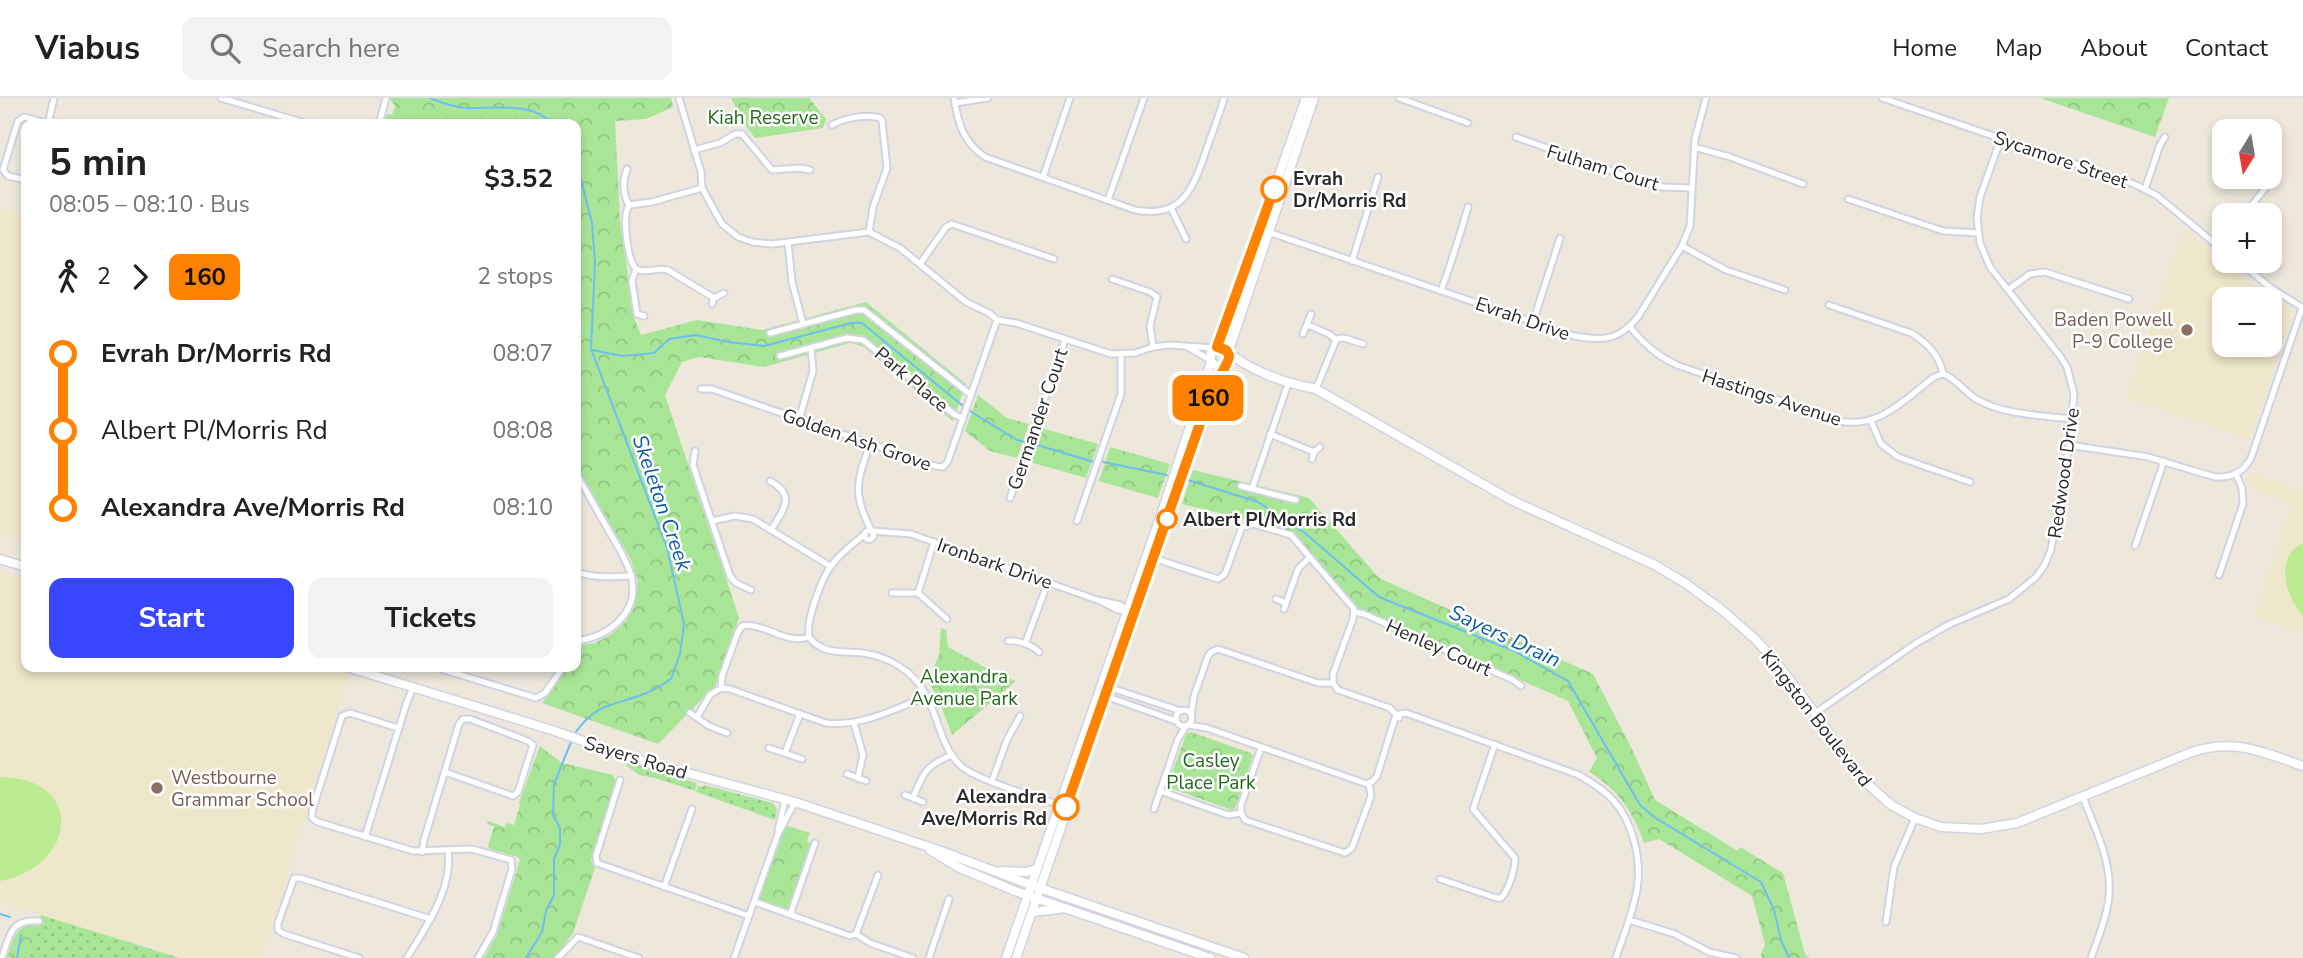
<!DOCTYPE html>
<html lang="en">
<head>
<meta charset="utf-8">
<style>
	:root { --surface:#fff; --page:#f2f2f2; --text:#202124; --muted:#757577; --line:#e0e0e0; --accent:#3847fe }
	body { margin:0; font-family:"Nunito Sans",sans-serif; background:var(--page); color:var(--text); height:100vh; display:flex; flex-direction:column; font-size:26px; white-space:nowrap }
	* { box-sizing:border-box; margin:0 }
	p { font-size:23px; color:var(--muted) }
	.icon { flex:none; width:38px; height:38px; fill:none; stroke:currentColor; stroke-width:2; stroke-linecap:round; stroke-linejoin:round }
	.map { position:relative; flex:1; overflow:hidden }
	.panel { position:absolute; left:21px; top:21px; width:560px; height:553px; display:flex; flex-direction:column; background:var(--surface); border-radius:14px; box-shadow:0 4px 10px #0003 }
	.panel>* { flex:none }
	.badge { padding:0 14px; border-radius:10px; font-size:24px; line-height:46px }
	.needle { width:46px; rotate:191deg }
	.controls { position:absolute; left:2212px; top:21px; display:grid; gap:14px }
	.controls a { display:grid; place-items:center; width:70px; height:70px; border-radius:14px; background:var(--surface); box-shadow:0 4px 10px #0003; font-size:35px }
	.map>.badge { position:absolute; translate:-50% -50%; box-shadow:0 0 0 4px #fff }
	.legs { display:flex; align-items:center; gap:10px; height:77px; padding:0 28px; font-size:23px }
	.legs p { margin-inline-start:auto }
	.summary { display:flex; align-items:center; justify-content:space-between; height:119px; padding:0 28px }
	h1 { font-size:38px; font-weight:700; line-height:52px }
	.cta { display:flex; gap:14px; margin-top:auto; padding:14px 28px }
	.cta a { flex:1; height:80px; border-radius:14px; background:var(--accent); color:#fff; font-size:28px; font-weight:700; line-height:80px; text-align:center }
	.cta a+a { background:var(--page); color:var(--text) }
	ul { padding:0 28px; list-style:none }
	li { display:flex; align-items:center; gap:24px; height:77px; font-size:26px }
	li i { display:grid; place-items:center; width:10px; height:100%; margin:0 9px; background:currentColor }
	li i::after { content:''; width:18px; height:18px; margin:-9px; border:5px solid; border-radius:50%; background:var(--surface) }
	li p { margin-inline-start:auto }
	li:first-child i { background:linear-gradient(#0000 50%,currentColor 0) }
	li:last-child i { background:linear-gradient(currentColor 50%,#0000 0) }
	header { display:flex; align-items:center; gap:42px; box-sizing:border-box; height:98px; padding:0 35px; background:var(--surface); border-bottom:2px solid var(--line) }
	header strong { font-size:33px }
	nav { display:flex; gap:38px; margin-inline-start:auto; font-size:24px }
	.search { width:490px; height:63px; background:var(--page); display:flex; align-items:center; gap:18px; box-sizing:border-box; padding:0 24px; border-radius:14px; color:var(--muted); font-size:26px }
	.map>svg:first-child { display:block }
	.education { fill:#efe7cb; fill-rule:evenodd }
	.grass { fill:url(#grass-dots) }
	.forest { fill:url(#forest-crowns) }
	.pitch { fill:#bcec92 }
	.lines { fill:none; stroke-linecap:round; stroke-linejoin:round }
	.stream { stroke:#6cc0f1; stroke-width:2 }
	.street-casing { stroke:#d1d3e3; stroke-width:9 }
	.secondary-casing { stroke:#d1d3e3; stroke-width:11 }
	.street { stroke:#fff; stroke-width:5 }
	.secondary { stroke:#fff; stroke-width:8 }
	.line-1-casing { stroke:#fff; stroke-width:16 }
	.line-1 { stroke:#ff8200; stroke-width:10 }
	.stop-1-dot { fill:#fff; stroke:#ff8200; stroke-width:3.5 }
	.education-dot { fill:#8d6e63; stroke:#fff; stroke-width:2.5 }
	.labels { text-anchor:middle; stroke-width:5; stroke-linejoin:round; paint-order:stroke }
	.park-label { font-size:19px; fill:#206918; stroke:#fff }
	.street-label { font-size:19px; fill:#2a2a2a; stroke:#fff }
	.stop-label { font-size:19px; font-weight:bold; fill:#2a2a2a; stroke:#fff; text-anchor:start }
	.education-label { font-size:19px; fill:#785e54; stroke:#fff; text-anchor:end }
	.water-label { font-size:21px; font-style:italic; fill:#0a5b9e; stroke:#fff }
</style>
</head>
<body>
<header>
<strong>Viabus</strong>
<div class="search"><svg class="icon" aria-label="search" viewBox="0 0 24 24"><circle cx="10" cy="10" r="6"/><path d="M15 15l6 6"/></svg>Search here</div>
<nav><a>Home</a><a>Map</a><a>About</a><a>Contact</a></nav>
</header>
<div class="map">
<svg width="2303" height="860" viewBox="0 0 2303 860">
	<defs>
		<pattern id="grass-dots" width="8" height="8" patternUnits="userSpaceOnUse" patternTransform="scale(1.75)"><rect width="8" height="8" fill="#a9e597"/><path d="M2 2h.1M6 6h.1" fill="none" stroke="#92c582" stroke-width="1.8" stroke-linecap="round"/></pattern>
		<pattern id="forest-crowns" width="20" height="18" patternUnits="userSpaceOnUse" patternTransform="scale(1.75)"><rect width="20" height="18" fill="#a9e597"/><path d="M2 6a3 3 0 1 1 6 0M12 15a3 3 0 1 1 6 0" fill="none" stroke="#92c582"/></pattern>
	</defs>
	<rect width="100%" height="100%" fill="#ede7dc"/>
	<g class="education">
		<path d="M0 110 26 118V444L0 436Z"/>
		<path d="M2184 131 2265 197 2291 213 2292 217 2250 342 2126 300ZM2224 201H2270V247H2224Z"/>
		<path d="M2248 374 2303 393V536L2254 519 2293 405 2249 390 2245 381Z"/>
		<path d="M0 473 26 481V569H323L349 576 262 860H180L0 804Z"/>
	</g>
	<g class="grass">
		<path d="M629 664 697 685 695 693 655 680 639 677 626 667Z"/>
		<path d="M704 687 773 705 777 712 775 722 696 694 698 688 703 689Z"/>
		<path d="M41 817 180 860H28Z"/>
	</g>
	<g class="forest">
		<path d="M389 0H671L673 9 646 21 615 23 620 122 634 220 641 237 697 222 762 232 866 204 966 286 953 323 864 249 850 245 764 269 699 259 682 264 665 297 739 520 715 588 658 646 542 605 567 569H576V556L582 547 595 545 612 536 626 523 633 510 638 483 630 460 579 373 576 361V26H384L387 16 392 17 395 8Z"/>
		<path d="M731 0H809L826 21 823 30 755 40 743 24Z"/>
		<path d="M2040 0H2169L2155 39Z"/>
		<path d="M978 297 1007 320 1029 326 1017 360 990 353 965 333Z"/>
		<path d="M1041 330 1098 346 1086 380 1030 364Z"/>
		<path d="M1110 349 1170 366 1158 400 1099 383Z"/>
		<path d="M1193 372 1309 400 1379 480 1593 576 1631 649 1655 702 1738 753 1740 749 1783 775 1805 856 1809 860H1762L1761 856 1765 846 1752 798 1659 741 1644 745C1634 715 1617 690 1589 674L1597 660 1568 603 1357 510 1286 431 1182 406Z"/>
		<path d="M941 530 946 532 948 549 999 577 1016 583 952 637 938 600 928 583 939 557Z"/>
		<path d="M1191 634 1251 655 1253 658 1235 710 1232 712 1170 690 1168 687 1186 636Z"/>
		<path d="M540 648 562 665 613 677 617 688 591 762 595 770 573 835 554 860H484L497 837 520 762 518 759 490 751 488 748 494 728 487 726 488 723 505 729 506 725 514 727 520 707 519 705Z"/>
		<path d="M785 727 810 735 807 742 811 747 790 810 787 812 761 804 759 800Z"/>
		<path d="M28 827 38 828 28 860H7C12 846 13 833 28 827Z"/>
	</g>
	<g class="pitch">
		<path d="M2303 445V518C2286 499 2273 459 2303 445Z"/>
		<path d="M0 679C88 680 75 770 0 783Z"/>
	</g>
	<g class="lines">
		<g class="stream">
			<path d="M430 0C442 5 454 9 467 10 493 11 533 3 552 26"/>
			<path d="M592 252 622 258 654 255 669 241 696 237 728 244 764 248 851 225H862L963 308"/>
			<path d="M970 313 1017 342 1025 344"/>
			<path d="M1034 346 1094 364"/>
			<path d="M1103 364 1167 377"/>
			<path d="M1188 382 1258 404 1305 435 1379 499 1514 553 1568 583 1640 707 1654 719 1761 784 1774 812 1781 842 1789 860"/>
			<path d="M575 635C597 605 609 609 641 597 652 594 662 587 671 581L680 556 684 526 667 450 591 251 595 164 592 125 576 62"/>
			<path d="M0 816 10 819"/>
			<path d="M17 860 21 837"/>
			<path d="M526 860 542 834 546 813 554 797V761L560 747V730L553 717 554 686 571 644"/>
		</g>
		<defs>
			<g id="street">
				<path d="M221 0 308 26"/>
				<path d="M679 0 701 74 702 90 722 126 738 139 752 144 772 146 869 134 900 150 966 204 989 215 997 222 1016 225 1111 256 1135 255 1153 249 1169 247 1216 250"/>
				<path d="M954 0C958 25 963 44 985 59L1135 112C1182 121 1193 91 1206 53 1212 35 1219 18 1224 0"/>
				<path d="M1399 0 1468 25"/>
				<path d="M1882 0 2134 86 2156 97 2224 153"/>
				<path d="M955 5 988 0"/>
				<path d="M48 26 54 0"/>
				<path d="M379 26 386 0"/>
				<path d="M832 27C844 20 867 16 880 20L882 23 887 70 873 109 869 134"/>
				<path d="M1516 39 1646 85 1663 89 1692 90"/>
				<path d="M1694 49 1730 59 1803 86"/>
				<path d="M694 52 720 45 735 36H742L772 72 800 70 810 72"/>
				<path d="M627 71C622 83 623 97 629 107 622 118 627 161 636 171L632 183 637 216 644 218"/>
				<path d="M1043 79 1070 0"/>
				<path d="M26 82 8 78 3 72 18 23 24 19 50 26"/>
				<path d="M2145 91 2160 47 2165 39"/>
				<path d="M1848 101 1943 133 1978 135"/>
				<path d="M1108 102 1144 0"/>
				<path d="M629 107 652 104 702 90"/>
				<path d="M1171 110 1186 141"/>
				<path d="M2244 117 2267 88 2274 68"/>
				<path d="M1268 134 1574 238C1603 243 1618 243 1638 219L1682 148 1690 128 1695 41 1706 0"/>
				<path d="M788 145 792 184 803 226"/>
				<path d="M1682 148 1726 172 1785 192"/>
				<path d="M1352 163 1378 79"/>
				<path d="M2238 163 2271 190 2303 210"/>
				<path d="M920 166 946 129 952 126 1054 161"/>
				<path d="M636 171C646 176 657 169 668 172L714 200"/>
				<path d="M1112 181 1150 194 1157 199 1150 228 1153 249"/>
				<path d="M2009 191 2030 176 2045 174 2129 201"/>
				<path d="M1441 193C1451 165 1460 137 1468 109"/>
				<path d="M712 206 714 200 724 195"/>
				<path d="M1829 207 1911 235C1926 244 1940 258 1943 276"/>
				<path d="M1533 224 1560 140"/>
				<path d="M1308 227 1329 236 1336 242 1316 291"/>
				<path d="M1630 229C1644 246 1657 258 1677 267L1839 323C1879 331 1904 302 1934 279L1943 276C1956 280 1965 295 1978 302 2005 317 2041 317 2071 321"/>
				<path d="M770 235 856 212H864L971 297"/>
				<path d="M1303 236 1311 216"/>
				<path d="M1335 241 1344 240 1363 246"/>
				<path d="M1188 249 1210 262"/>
				<path d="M780 258 847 240 863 242 955 317 963 320"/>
				<path d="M701 291H712L787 317 800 318 808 324 935 368 943 369 948 363 997 222"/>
				<path d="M800 318 813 273 811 250"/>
				<path d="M1871 323 1881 346 1898 359 1970 384"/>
				<path d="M1270 336 1314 354"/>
				<path d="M870 346C857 383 852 395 871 432"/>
				<path d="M2069 347 2148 359 2215 379C2231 380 2243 375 2251 360L2302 210"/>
				<path d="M695 353 693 367 730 478 736 485 751 492"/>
				<path d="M1312 361 1314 354 1320 349"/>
				<path d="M576 376C587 393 596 411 606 428 615 444 626 460 631 477 641 515 608 539 576 543"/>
				<path d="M770 383C797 398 783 412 771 432"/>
				<path d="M1241 388 1296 402"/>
				<path d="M1252 391 1289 283"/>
				<path d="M1010 400 1065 242"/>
				<path d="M712 423 735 418 753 421 830 468"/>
				<path d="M1077 423 1121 296V257"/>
				<circle cx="869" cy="437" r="4.5"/>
				<path d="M872 433 911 436 1100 503 1118 512 1128 513"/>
				<path d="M934 444 918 495 947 521"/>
				<path d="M2135 448 2164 363"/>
				<path d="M1153 460 1218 481 1225 476 1242 429 1253 426 1291 437 1354 511 1353 521 1333 576V585"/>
				<path d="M576 474C594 480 612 479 631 478"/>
				<path d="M2219 477 2243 406 2242 390 2236 376"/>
				<path d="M892 495H918"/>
				<path d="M1276 501 1286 505"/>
				<path d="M1103 503 1120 507 1128 513"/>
				<path d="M1284 511 1298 471 1309 460"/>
				<path d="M1354 514 1364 516 1513 582 1521 588"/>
				<path d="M809 539C806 523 821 480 832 467 840 455 853 446 864 437"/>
				<path d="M1008 543C1018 542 1032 547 1039 554"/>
				<path d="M1025 546 1048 484"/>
				<path d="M435 569 536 600 545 595 563 569"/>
				<path d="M1108 589 1181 613"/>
				<path d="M721 590 730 591 826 625C860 629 896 611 927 598"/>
				<path d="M1105 598 1176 623"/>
				<circle cx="1184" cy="620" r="8"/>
				<path d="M690 615 709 628 727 635"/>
				<path d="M1815 615 1918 544 1950 526 2009 501 2036 479 2044 468 2051 452 2069 347 2074 296 2067 269 2060 258 1990 169 1980 145 1977 120 1980 99 2001 40"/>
				<path d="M1191 617 1194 598 1208 558 1211 554 1218 551 1318 585H1333L1338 592 1390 610 1399 620"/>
				<path d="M697 619 710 597 721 590 722 578 738 534 742 528C765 524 785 547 809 539 822 557 843 553 863 555 876 557 888 561 899 568 941 594 932 640 960 667 975 682 1037 699 1060 707"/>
				<path d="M854 625 863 657 858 680"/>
				<path d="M1188 627 1207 630 1367 686 1373 683 1377 678 1395 620 1399 616 1406 615 1579 677C1591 684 1604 692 1614 703 1633 725 1642 763 1637 791 1633 815 1623 838 1616 860"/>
				<path d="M398 630 350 615 342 618 312 713V720L318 724 413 753 472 751 511 762 512 771 493 834 478 860"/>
				<path d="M769 650 802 661"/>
				<path d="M785 655 800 616"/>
				<path d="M847 676 866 683"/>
				<path d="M620 682 596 758 597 765 749 818"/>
				<path d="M992 683 1007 642 1020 618"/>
				<path d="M1160 693 1228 717 1241 715 1245 722 1345 755 1352 750 1371 698 1369 685"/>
				<path d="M905 697 923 704"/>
				<path d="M2083 699C2095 731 2112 763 2109 798 2107 819 2098 840 2091 860"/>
				<path d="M913 700C923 675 926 667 952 657"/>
				<path d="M1154 711 1178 641 1186 628"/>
				<path d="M1241 715V707L1261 650"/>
				<path d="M778 733 785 702"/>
				<path d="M365 739 406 607 413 589"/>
				<path d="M422 754 424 742 459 626 463 621H470L528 643 533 647 518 694 513 698 445 674"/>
				<path d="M1440 781 1496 800H1501C1509 791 1515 772 1515 760L1473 711 1495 646"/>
				<path d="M664 789 692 711"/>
				<path d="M755 804 850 838 856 836 870 845 913 860"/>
				<path d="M790 817 815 745"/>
				<path d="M1629 822 1675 836 1709 854 1736 860"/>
				<path d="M1886 824 1894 769 1915 720"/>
				<path d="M856 836 878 777"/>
				<path d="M2 860C9 838 11 820 39 823"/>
				<path d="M359 860 284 836 278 832V825L294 780H300L431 821"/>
				<path d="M407 860C426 828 453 792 448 752"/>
				<path d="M558 860 578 839 639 860"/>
				<path d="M734 860 778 736 795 704"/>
				<path d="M929 860 949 801"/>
			</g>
			<g id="secondary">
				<path d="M1217 249 1224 250C1246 272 1285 285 1316 291L1511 402 1655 467 1685 485 1722 512 1755 541 1776 564 1815 615 1858 677 1891 707 1915 720 1941 729 1981 731 2017 725 2192 654C2234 640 2263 654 2303 668"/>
				<path d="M1228 255 1314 0"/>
				<path d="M1224 267 1217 268 1211 264V254L1217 249 1224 234 1306 0"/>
				<path d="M0 461 26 469"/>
				<path d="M347 569 552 632 628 659 795 704 941 753 1031 787 1244 860"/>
				<path d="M930 752 960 770 1015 793 1210 860"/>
				<path d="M1001 773 1027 774 1036 771"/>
				<path d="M1032 814 1060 811"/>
				<path d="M1006 860 1163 411 1211 264"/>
				<path d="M1016 860 1210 297C1215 285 1228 266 1229 256"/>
			</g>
		</defs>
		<use href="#street" class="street-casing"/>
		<use href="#secondary" class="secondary-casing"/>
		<use href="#street" class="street"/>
		<use href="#secondary" class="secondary"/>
	</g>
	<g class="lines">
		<defs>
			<path id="line-1" d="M1066 709 1210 297C1213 290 1230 262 1229 258 1229 256 1227 254 1226 252L1217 249 1274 91"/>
		</defs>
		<use href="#line-1" class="line-1-casing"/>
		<use href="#line-1" class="line-1"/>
	</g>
	<g class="stop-1-dot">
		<circle cx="1274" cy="91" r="12"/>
		<circle cx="1167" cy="421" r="9"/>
		<circle cx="1066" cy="709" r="12"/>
	</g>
	<g class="education-dot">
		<circle cx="2187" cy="232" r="7"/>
		<circle cx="157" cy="690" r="7"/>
	</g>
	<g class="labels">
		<g class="park-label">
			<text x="763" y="26">Kiah Reserve</text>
			<text x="964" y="585">Alexandra<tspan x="964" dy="22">Avenue Park</tspan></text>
			<text x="1211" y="669">Casley<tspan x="1211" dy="22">Place Park</tspan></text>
		</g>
		<g class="street-label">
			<text transform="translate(2061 61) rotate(19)" y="7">Sycamore Street</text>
			<text transform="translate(1603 69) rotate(17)" y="7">Fulham Court</text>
			<text transform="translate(1523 220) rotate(19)" y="7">Evrah Drive</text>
			<text transform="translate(912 281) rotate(40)" y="7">Park Place</text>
			<text transform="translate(1772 299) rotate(18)" y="7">Hastings Avenue</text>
			<text transform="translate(1037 321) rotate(-71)" y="7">Germander Court</text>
			<text transform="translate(857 341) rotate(19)" y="7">Golden Ash Grove</text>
			<text transform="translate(2063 375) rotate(-82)" y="7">Redwood Drive</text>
			<text transform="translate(995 465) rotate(19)" y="7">Ironbark Drive</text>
			<text transform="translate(1439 549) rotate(24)" y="7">Henley Court</text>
			<text transform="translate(1817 620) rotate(52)" y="7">Kingston Boulevard</text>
			<text transform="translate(636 659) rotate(17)" y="7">Sayers Road</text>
		</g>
		<g class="stop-label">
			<text x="1293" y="87">Evrah<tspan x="1293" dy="22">Dr/Morris Rd</tspan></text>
			<text x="1183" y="428">Albert Pl/Morris Rd</text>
			<text x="1047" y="705" text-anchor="end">Alexandra<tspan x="1047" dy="22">Ave/Morris Rd</tspan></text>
		</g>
		<g class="education-label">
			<text x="2173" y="228">Baden Powell<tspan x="2173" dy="22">P-9 College</tspan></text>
			<text x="171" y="686" text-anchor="start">Westbourne<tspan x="171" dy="22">Grammar School</tspan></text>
		</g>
		<g class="water-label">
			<text transform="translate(662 405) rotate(71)" y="7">Skeleton Creek</text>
			<text transform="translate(1505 538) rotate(25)" y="7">Sayers Drain</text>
		</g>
	</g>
</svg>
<div class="controls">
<a><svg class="needle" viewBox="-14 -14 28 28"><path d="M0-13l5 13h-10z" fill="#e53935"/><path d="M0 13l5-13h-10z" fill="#757577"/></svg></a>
<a>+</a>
<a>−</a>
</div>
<b class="badge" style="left:1208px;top:300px;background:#ff8200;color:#111">160</b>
<section class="panel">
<div class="summary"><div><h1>5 min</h1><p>08:05 – 08:10 · Bus</p></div><b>$3.52</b></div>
<div class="legs"><svg class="icon" aria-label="walk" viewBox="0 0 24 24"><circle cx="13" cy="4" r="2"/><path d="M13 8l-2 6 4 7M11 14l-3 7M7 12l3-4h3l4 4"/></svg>2<svg class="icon" aria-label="forward" viewBox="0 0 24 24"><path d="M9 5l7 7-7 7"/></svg><b class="badge" style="background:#ff8200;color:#111">160</b><p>2 stops</p></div>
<ul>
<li><i style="color:#ff8200"></i><b>Evrah Dr/Morris Rd</b><p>08:07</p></li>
<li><i style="color:#ff8200"></i><span>Albert Pl/Morris Rd</span><p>08:08</p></li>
<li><i style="color:#ff8200"></i><b>Alexandra Ave/Morris Rd</b><p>08:10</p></li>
</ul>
<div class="cta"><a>Start</a><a>Tickets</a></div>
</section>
</div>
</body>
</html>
